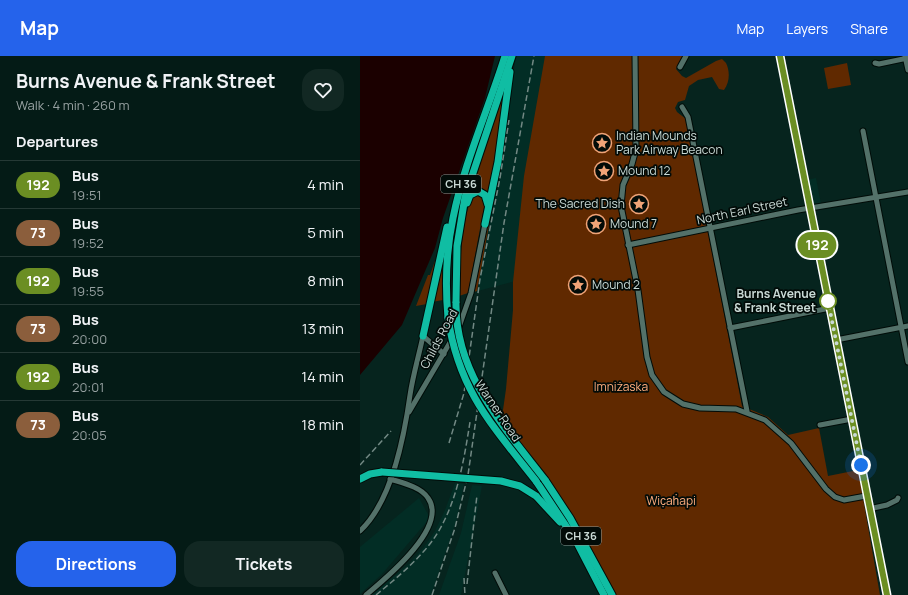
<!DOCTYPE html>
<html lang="en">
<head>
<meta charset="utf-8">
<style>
	:root { --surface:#041b16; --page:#122823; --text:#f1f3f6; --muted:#97a1a1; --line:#253935; --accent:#2563eb }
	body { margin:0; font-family:Manrope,sans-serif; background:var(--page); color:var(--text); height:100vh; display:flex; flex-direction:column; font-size:15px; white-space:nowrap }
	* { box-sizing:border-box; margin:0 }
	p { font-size:13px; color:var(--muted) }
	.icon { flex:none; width:22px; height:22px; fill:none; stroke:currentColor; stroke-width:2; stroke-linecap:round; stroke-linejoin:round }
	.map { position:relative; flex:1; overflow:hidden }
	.details { display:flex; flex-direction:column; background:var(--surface); width:360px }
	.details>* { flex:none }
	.badge { padding:0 8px; border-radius:13px; font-size:14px; line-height:26px }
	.you { position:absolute; width:20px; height:20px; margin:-10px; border:3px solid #fff; border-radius:50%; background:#1a73e8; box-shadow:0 0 0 6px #1a73e833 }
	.map>.badge { position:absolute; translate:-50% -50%; box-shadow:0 0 0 2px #fff }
	h2 { padding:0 16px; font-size:15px; line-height:36px }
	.round { display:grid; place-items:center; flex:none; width:42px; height:42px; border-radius:16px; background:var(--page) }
	.summary { display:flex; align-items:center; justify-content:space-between; height:68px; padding:0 16px }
	h1 { font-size:19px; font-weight:700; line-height:30px }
	.button { display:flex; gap:8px; margin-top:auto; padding:8px 16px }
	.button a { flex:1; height:46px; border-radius:16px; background:var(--accent); color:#fff; font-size:16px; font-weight:700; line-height:46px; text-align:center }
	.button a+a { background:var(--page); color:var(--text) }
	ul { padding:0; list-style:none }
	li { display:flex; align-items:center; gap:12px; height:48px; padding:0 16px; border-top:1px solid var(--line) }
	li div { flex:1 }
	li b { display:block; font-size:15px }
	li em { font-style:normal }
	li .badge { min-width:44px; font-weight:700; text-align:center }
	header { display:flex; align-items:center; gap:24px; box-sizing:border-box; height:56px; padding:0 20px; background:var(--accent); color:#fff }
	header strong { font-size:19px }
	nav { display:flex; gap:22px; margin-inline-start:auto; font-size:14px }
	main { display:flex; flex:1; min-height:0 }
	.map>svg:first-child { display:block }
	.built { fill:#022d25 }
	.green { fill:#602900 }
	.water { fill:#1b0000 }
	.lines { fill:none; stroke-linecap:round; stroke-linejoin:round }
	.minor-casing { stroke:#000c08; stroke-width:7 }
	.highway-casing { stroke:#000c08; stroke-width:9 }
	.minor { stroke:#537169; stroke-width:5 }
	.highway { stroke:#10bda3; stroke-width:7 }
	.rail { stroke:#728984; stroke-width:1.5; stroke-dasharray:6 3; stroke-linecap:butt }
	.highway-bridge-casing { stroke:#000c08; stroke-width:9; stroke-linecap:butt }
	.highway-bridge { stroke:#10bda3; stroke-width:7 }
	.line-casing { stroke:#fff; stroke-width:9 }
	.line { stroke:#6b8e23; stroke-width:6 }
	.walk { stroke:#c9d9d5; stroke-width:4; stroke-dasharray:0 7.2 }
	.stop-dot { fill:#fff; stroke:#6b8e23; stroke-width:2 }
	.labels { text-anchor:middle; stroke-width:3.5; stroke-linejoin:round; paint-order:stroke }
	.shield { fill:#020b08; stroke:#8d9b98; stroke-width:1 }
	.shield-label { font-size:11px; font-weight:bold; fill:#c9d9d5 }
	.poi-label { font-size:12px; fill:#c9d9d5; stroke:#020b08; text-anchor:start }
	.street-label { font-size:12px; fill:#c9d9d5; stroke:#020b08 }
	.stop-label { font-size:12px; font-weight:bold; fill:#c9d9d5; stroke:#020b08; text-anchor:end }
	.park-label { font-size:12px; fill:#fcab7c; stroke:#020b08 }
</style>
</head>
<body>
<header>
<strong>Map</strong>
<nav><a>Map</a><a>Layers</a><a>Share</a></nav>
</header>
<main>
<section class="details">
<div class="summary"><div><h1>Burns Avenue &amp; Frank Street</h1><p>Walk · 4 min · 260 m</p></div><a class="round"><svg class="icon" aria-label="heart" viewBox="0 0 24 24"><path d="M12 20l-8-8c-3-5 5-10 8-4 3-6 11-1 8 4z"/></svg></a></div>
<h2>Departures</h2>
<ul>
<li><span class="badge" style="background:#6b8e23;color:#fff">192</span><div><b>Bus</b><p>19:51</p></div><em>4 min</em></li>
<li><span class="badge" style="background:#8b5e3c;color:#fff">73</span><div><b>Bus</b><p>19:52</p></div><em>5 min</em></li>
<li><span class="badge" style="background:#6b8e23;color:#fff">192</span><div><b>Bus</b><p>19:55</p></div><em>8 min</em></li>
<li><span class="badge" style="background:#8b5e3c;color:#fff">73</span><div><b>Bus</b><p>20:00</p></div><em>13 min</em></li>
<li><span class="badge" style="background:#6b8e23;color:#fff">192</span><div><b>Bus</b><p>20:01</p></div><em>14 min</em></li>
<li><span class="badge" style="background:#8b5e3c;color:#fff">73</span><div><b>Bus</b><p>20:05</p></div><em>18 min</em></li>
</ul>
<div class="button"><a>Directions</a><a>Tickets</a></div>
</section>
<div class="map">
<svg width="548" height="539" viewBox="0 0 548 539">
	<rect width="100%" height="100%" fill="#06241e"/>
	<g class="built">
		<path d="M156 0H186L156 225 114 236 139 108Z"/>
		<path d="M456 122 461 148H454L452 146 447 124Z"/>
		<path d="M95 427 104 428 97 463 71 539H12L50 507 64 491 75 475 85 454Z"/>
		<path d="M112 429 122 430 101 539H79L101 477Z"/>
		<path d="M59 442 70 462 22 518 0 538V491Z"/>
	</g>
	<g class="green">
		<path d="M185 0H323L316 13 322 20 326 22 356 5 362 3 366 7C370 15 370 26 364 34L359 33 352 21 338 24 329 30 325 44 318 46 315 52 317 56 326 63 382 350 408 361 428 379 459 372 468 420 498 414 520 539H255L186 421 142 361 146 333 153 254V226L164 120Z"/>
		<path d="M487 7 491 29 468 33 464 12Z"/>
		<path d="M143 34H145L137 100 129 139 122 132H112L116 112Z"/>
		<path d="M143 92 117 235 114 236Z"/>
		<path d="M115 139H122L125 146 108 237 99 240C100 218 101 153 115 139Z"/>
		<path d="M84 198 83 244 72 246Z"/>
		<path d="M76 202 67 248 56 250 68 219H70Z"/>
	</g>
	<path class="water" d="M0 0H135L125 42 83 162 75 192 42 269 0 319Z"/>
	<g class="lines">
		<defs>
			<g id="minor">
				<path d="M275 0 276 93 272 108 263 129 261 150 278 234 287 301 292 319 304 336 323 348 340 352 376 353 405 364 431 387 466 433 475 441 484 444 506 440"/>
				<path d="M420 0 527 539"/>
				<path d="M545 0 548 14"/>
				<path d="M515 7 519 8 548 2"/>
				<path d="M320 11 326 0"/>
				<path d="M322 51 328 61 387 355"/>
				<path d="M503 75 548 306"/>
				<path d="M268 189 438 154 548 136"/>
				<path d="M99 271 111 237 125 168"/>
				<path d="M370 272 470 252"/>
				<path d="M476 284 548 270"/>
				<path d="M49 356 92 283"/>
				<path d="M460 369 492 363"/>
				<path d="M509 453 527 449 537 444 538 442"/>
				<path d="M0 475C32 445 44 382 50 339 53 319 59 299 63 280L84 298"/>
				<path d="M135 517 146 539"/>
				<path d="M6 539C25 523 89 471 68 442 61 431 43 427 30 423"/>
			</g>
			<g id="highway">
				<path d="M107 147 110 139 118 135 125 139 128 149"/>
				<path d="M125 168 138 106 150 16"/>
				<path d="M96 247 97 190 105 141 152 0"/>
				<path d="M88 262C85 228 86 195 93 162 104 107 128 54 145 0"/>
				<path d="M63 280 87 171"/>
				<path d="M0 423 10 418 22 416"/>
				<path d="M185 424 210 462 252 539"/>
				<path d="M176 425 216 485 244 539"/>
				<path d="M176 440 200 466"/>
			</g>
		</defs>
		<use href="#minor" class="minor-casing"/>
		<use href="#highway" class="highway-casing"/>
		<use href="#minor" class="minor"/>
		<use href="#highway" class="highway"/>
		<g class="rail">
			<path d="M89 387 104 337 120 223 140 122 149 64"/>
			<path d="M0 409 31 375"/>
			<path d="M104 522 105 539"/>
			<path d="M107 528 117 439"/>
			<path d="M16 539C33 525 50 511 64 495 95 461 103 410 110 366"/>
			<path d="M72 539 95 472 108 419 144 167 174 0"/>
		</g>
		<defs>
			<g id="highway-bridge">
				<path d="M96 247C95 318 144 371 185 424"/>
				<path d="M88 262C99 335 132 369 176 425"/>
				<path d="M22 416 141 425 160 430 176 440"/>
			</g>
		</defs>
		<use href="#highway-bridge" class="highway-bridge-casing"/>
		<use href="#highway-bridge" class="highway-bridge"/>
	</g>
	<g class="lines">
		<defs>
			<path id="line" d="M420 0 527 539"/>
		</defs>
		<use href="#line" class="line-casing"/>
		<use href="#line" class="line"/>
		<path class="walk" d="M468 245 501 409"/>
	</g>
	<defs>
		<symbol id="sight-ring" viewBox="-11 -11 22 22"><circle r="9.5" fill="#020b08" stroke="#efa377" stroke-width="1.5"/><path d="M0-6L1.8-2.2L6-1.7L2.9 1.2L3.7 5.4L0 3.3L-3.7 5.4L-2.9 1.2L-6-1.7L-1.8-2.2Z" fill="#efa377"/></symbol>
	</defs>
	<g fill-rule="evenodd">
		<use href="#sight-ring" x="231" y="76" width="22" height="22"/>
		<use href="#sight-ring" x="233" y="104" width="22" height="22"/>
		<use href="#sight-ring" x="268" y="137" width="22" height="22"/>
		<use href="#sight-ring" x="225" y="157" width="22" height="22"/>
		<use href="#sight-ring" x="207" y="218" width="22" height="22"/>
	</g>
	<circle class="stop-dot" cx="468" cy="245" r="8"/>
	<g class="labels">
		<g class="shield">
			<rect x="81" y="119" width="40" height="18" rx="3"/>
			<rect x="201" y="471" width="40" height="18" rx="3"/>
		</g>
		<g class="shield-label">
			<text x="101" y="132">CH 36</text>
			<text x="221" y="484">CH 36</text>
		</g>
		<g class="poi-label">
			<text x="256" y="84">Indian Mounds<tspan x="256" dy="14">Park Airway Beacon</tspan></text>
			<text x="258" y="119">Mound 12</text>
			<text x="265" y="152" text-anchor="end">The Sacred Dish</text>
			<text x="250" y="172">Mound 7</text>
			<text x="232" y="233">Mound 2</text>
		</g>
		<g class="street-label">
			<text transform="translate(382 155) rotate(-12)" y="4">North Earl Street</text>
			<text transform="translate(79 283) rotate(-62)" y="4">Childs Road</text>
			<text transform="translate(138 355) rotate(56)" y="4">Warner Road</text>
		</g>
		<g class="stop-label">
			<text x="456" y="242">Burns Avenue<tspan x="456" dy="14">&amp; Frank Street</tspan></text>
		</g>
		<g class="park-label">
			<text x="261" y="335">Imniżaska</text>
			<text x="311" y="449">Wic̣aḣapi</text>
		</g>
	</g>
</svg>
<div class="you" style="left:501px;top:409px"></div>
<b class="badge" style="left:457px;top:189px;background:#6b8e23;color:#fff">192</b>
</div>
</main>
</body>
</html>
